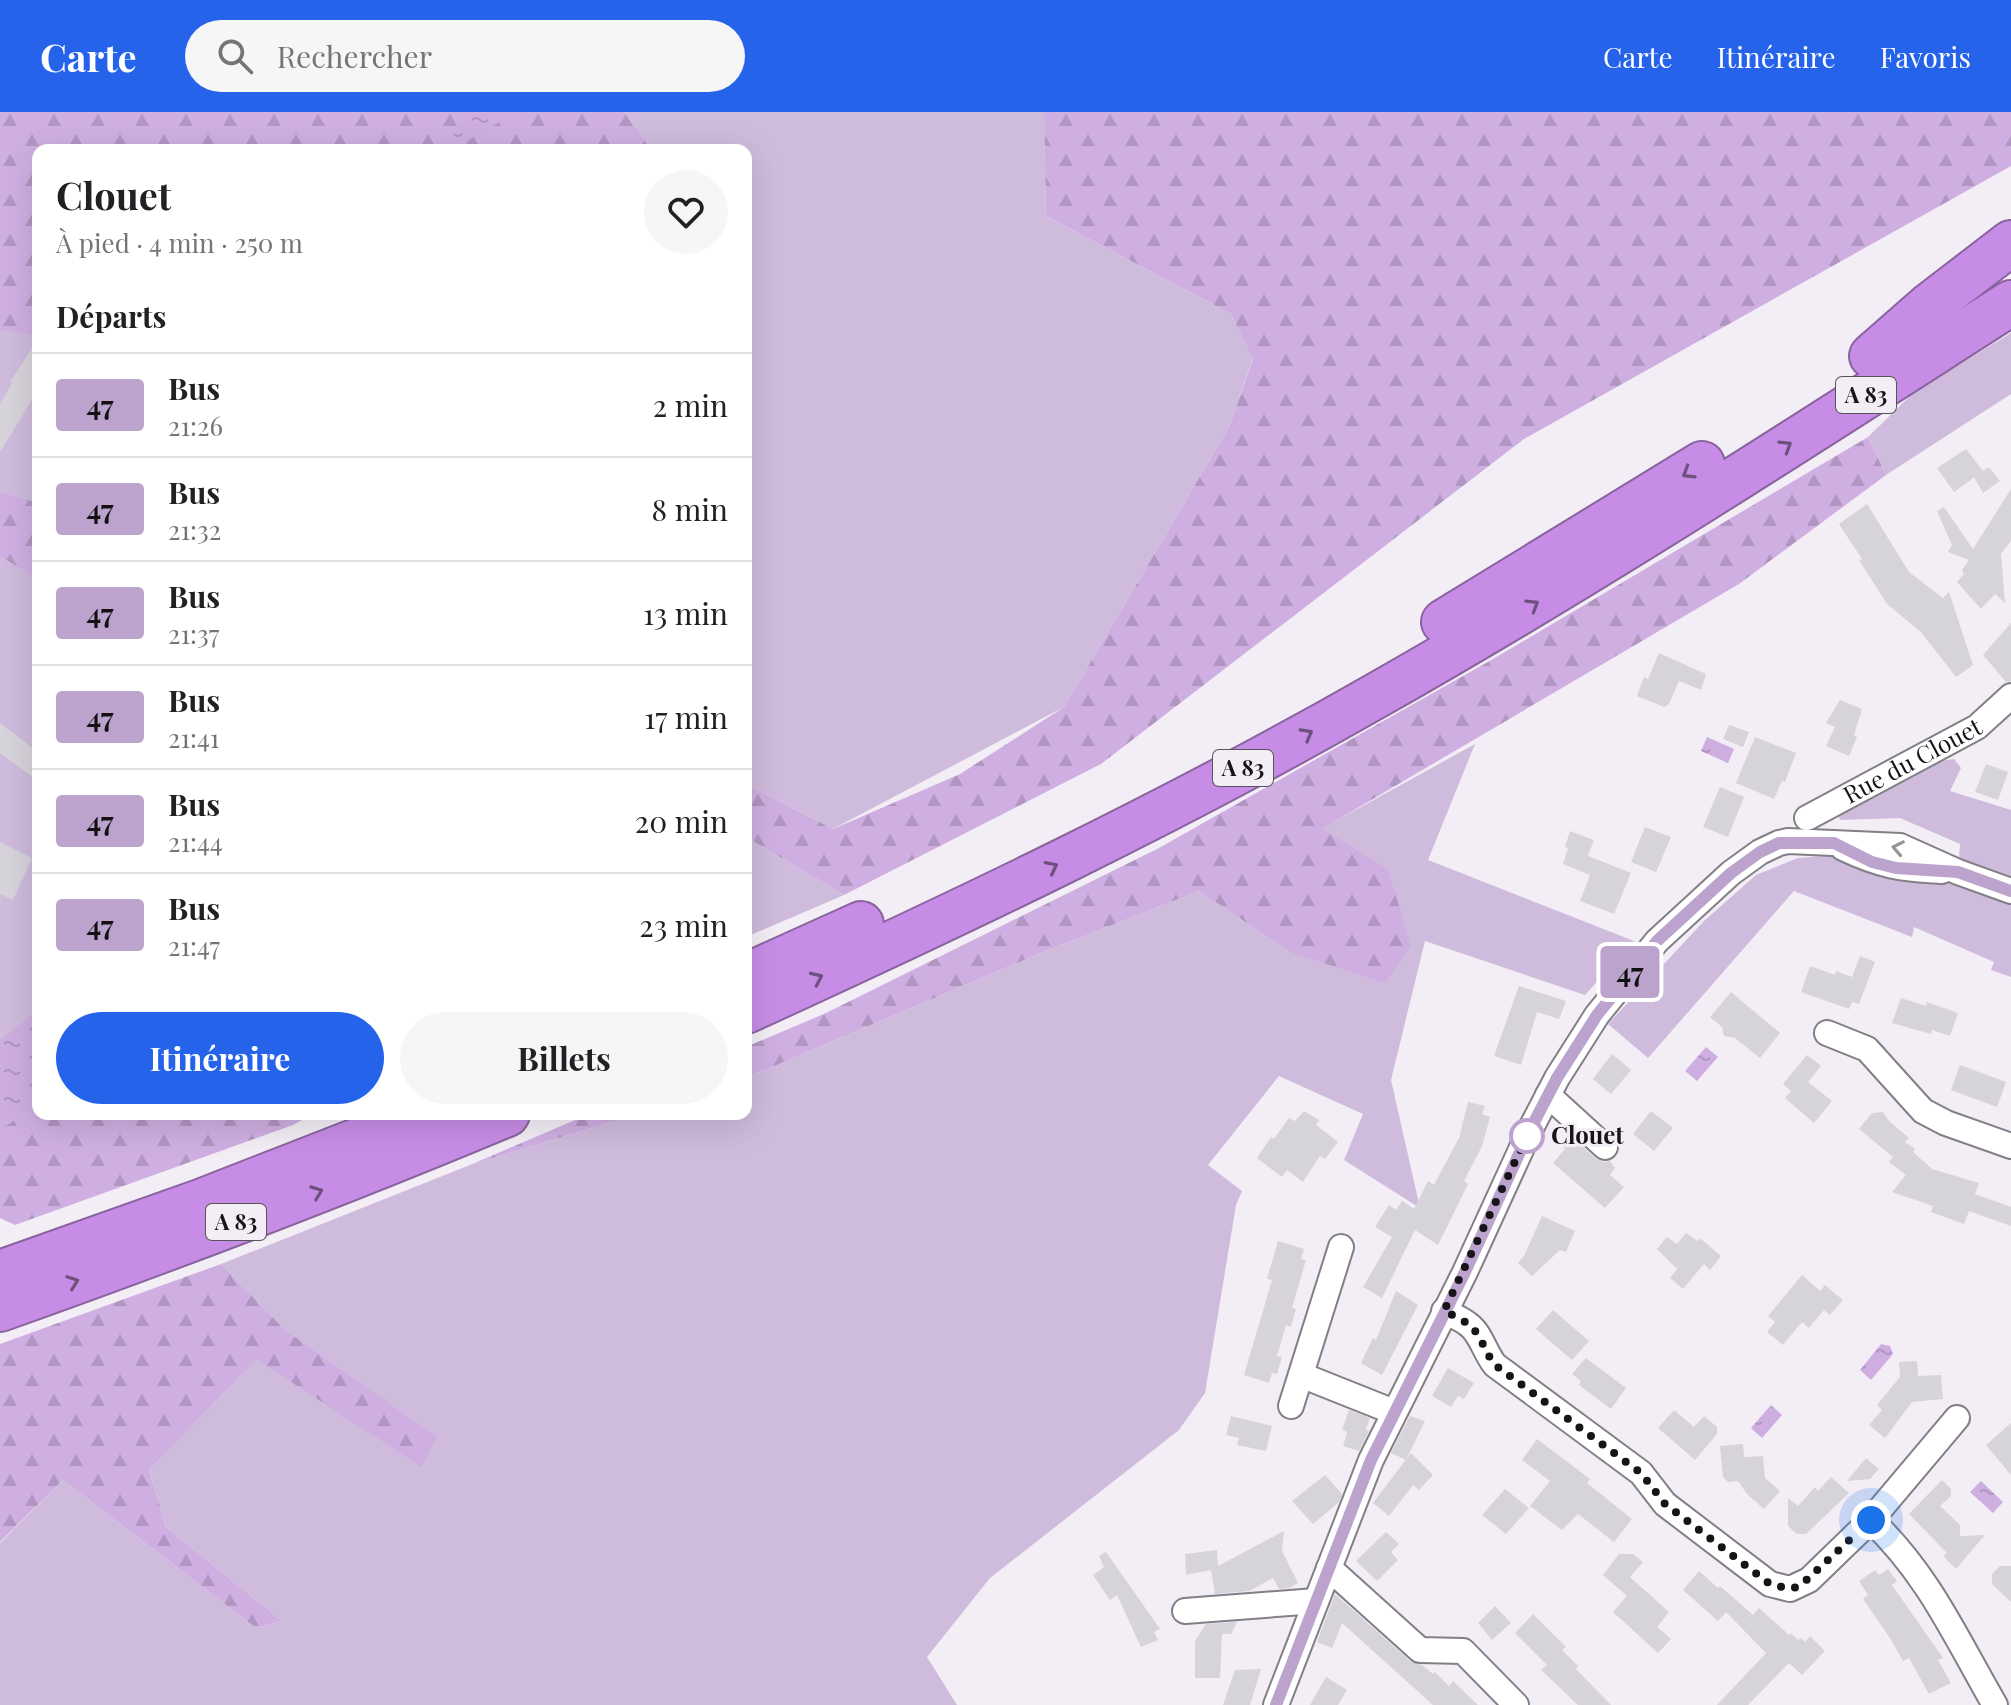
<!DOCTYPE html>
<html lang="fr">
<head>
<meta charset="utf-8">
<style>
	:root { --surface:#fff; --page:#f6f6f6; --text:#202124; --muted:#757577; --line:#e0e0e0; --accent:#2563eb }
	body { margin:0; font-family:"Playfair Display",serif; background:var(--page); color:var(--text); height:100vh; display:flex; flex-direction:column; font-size:30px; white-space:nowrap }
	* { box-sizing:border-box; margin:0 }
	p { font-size:26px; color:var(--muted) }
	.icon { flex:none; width:44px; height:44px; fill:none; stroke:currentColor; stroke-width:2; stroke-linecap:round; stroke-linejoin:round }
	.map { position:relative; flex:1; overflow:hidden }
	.side { position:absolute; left:32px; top:32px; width:720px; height:976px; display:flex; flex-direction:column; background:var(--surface); border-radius:16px; box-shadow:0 8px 32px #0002 }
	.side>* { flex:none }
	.badge { padding:0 16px; border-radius:6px; font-size:28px; line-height:52px }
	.you { position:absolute; width:40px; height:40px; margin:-20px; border:6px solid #fff; border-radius:50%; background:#1a73e8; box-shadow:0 0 0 12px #1a73e833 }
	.map>.badge { position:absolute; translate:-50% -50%; box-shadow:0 0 0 4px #fff }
	h2 { padding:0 24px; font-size:30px; line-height:72px }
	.round { display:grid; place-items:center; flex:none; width:84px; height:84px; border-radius:42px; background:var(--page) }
	.overview { display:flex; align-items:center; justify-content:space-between; height:136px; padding:0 24px }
	h1 { font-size:38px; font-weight:700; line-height:60px }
	.button { display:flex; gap:16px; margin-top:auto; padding:16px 24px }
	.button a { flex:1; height:92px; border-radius:48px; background:var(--accent); color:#fff; font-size:32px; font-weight:700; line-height:92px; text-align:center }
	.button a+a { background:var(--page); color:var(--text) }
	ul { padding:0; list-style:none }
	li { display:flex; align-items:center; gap:24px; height:104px; padding:0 24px; border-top:2px solid var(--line) }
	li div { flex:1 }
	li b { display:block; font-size:30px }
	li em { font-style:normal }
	li .badge { min-width:88px; font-weight:700; text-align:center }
	header { display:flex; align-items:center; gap:48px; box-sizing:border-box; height:112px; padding:0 40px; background:var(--accent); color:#fff }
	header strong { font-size:38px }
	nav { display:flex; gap:44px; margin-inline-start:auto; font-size:28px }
	.search { width:560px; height:72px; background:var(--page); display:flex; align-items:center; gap:20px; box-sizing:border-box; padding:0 28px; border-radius:44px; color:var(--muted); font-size:30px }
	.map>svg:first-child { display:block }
	.green { fill:#cfbbdc }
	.forest { fill:url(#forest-firs) }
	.water { fill:url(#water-ripples) }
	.building { fill:#d7d3da }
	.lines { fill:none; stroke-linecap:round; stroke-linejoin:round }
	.street-casing { stroke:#837f86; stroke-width:28 }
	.highway-casing { stroke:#89639e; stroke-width:48 }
	.street { stroke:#fff; stroke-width:24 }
	.highway { stroke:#c78de6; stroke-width:44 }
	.oneway { stroke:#6e507e }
	.oneway2 { stroke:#969597 }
	.line-casing { stroke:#fff; stroke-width:18 }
	.line { stroke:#bca3ce; stroke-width:12 }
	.walk { stroke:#161417; stroke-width:8; stroke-dasharray:0 14.4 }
	.stop-dot { fill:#fff; stroke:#bca3ce; stroke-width:4 }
	.labels { text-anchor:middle; stroke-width:6; stroke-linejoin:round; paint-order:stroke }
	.shield { fill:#f3eef6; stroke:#58555a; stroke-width:2 }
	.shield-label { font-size:22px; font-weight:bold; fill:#161417 }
	.street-label { font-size:24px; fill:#161417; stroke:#f3eef6 }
	.stop-label { font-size:24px; font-weight:bold; fill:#161417; stroke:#f3eef6; text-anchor:start }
</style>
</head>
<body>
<header>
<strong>Carte</strong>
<div class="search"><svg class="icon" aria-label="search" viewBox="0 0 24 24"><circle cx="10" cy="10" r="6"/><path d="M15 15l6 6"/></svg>Rechercher</div>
<nav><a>Carte</a><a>Itinéraire</a><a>Favoris</a></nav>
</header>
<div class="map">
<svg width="2011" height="1593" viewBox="0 0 2011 1593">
	<defs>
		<pattern id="forest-firs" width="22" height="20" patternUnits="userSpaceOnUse" patternTransform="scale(2)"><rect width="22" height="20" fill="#cfafe2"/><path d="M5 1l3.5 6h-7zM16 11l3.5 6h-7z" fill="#b196c1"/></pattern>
		<pattern id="water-ripples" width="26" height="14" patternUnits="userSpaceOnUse" patternTransform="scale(2)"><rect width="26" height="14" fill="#ceaee1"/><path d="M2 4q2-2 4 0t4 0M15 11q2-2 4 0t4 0" fill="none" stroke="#b095c0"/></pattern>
	</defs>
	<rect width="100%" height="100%" fill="#f3eef6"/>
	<g class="green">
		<path d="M0 0H1044L1046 104 1231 202 1253 246 1229 315 1064 595 833 717 746 672V38H38V993L0 1010Z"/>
		<path d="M2011 221V282L1886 363 1868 325 1914 280Z"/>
		<path d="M1475 632 1428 748 1634 829 1585 883 1425 829 1391 968 1420 1096 1344 1048 1363 1002 1279 964 1208 1053 1242 1079 1236 1093 1205 1281 1179 1318 990 1466 927 1545 957 1593H0V1431L63 1368 256 1516 282 1509 166 1415 149 1358 256 1246 420 1354 436 1325 284 1217 221 1152 470 1053 638 1002H746V966L1036 843 1199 779 1290 840 1321 717Z"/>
		<path d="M1954 647 1961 656 1950 679 2011 698V766L1959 746 1960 732 1900 706 1840 708 1838 701 1939 649Z"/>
		<path d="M746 725 844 783 746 825Z"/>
		<path d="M1835 743 1943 767 2011 792V865L1991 858 1994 850 1914 815 1912 825 1794 779 1648 946 1608 912 1704 809 1756 763 1798 746Z"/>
	</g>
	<g class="forest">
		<path d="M0 0H624L651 38H38V224L4 218 0 221Z"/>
		<path d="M1044 0H2011V54L1524 327 1101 652 844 783 746 725V672L833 717 960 662 1064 595 1229 315 1253 247 1231 202 1046 104Z"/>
		<path d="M1868 325 1886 363 1739 472 1322 717 1388 757 1411 834 1385 871 1290 840 1199 779 1036 843 746 966V935L826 901 1159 736 1493 547Z"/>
		<path d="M0 380 38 391V467L0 444Z"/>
		<path d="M38 993V1002H312L293 1013 15 1113 0 1106V1010Z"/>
		<path d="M589 1002H638L470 1053Z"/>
		<path d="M221 1152 284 1217 437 1325 421 1355 256 1247 149 1358 166 1415 282 1509 256 1516 63 1368 0 1430V1232Z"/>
	</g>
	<g class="water">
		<path d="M486 0H517L451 38H440C454 24 466 5 486 0Z"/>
		<path d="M1707 625 1734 637 1728 651 1701 639Z"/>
		<path d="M38 898V992L0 1018V928Z"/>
		<path d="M1706 935 1718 945 1697 969 1685 959Z"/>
		<path d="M1881 1232 1890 1234 1893 1242 1871 1268 1860 1258Z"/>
		<path d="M1771 1293 1782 1303 1762 1326 1751 1316Z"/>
		<path d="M1981 1369 2003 1390 1993 1401 1970 1380Z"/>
	</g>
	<g class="building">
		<path d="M38 227V278L0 340V292L12 271 10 270Z"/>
		<path d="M1966 337 1983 359 1954 380 1937 356Z"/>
		<path d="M1989 355 2000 369 1983 381 1974 365Z"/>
		<path d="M2011 377V429L2001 442 2005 491 1995 482 1981 497 1957 470 1964 462 1962 458 1969 448 1948 440 1952 433 1937 399 1944 395 1973 437Z"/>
		<path d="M1867 392 1909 460 1943 486 1949 480 1973 553 1956 565 1921 520 1887 492 1859 448 1862 447 1839 412Z"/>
		<path d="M2011 511V569L2006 570 1983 543Z"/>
		<path d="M1659 541 1706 562 1701 578 1679 569 1669 592 1664 595 1637 584 1644 565 1648 567Z"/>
		<path d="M1840 588 1862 597 1854 623 1857 625 1849 644 1826 634 1835 615 1826 611Z"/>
		<path d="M0 611 38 640V669L0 641Z"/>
		<path d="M1729 613 1749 620 1743 635 1723 627Z"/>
		<path d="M1755 625 1796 641 1785 670 1782 669 1774 687 1736 671Z"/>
		<path d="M1986 652 2008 660 1998 688 1975 680Z"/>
		<path d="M1720 675 1744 685 1728 725 1703 715Z"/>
		<path d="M1645 715 1671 725 1656 760 1631 750Z"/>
		<path d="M1570 719 1594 728 1588 744 1631 761 1614 802 1580 789 1590 763 1563 752 1568 736 1565 735Z"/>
		<path d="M0 730 32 746 13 788 0 782Z"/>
		<path d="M1860 844 1875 850 1859 892 1852 890 1849 897 1801 880 1810 854 1835 863 1836 859 1852 865Z"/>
		<path d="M1519 874 1566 889 1559 907 1537 900 1521 953 1494 944Z"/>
		<path d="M1731 880 1780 921 1760 946 1735 926 1724 924 1722 915 1710 905Z"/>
		<path d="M1901 886 1926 894 1927 890 1958 901 1950 924 1932 918 1931 922 1892 911Z"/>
		<path d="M1612 942 1631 958 1611 982 1593 967Z"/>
		<path d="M1807 943 1821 954 1808 970 1832 989 1814 1011 1785 986 1791 979 1783 972Z"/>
		<path d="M1960 953 2006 970 1997 995 1951 978Z"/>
		<path d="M1468 990 1485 994 1482 1002 1490 1005 1482 1034 1464 1069 1468 1072 1438 1133 1415 1118 1382 1186 1363 1175 1392 1125 1375 1115 1389 1093 1396 1098 1402 1089 1414 1097 1428 1069 1434 1073 1459 1026Z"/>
		<path d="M1304 999 1319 1008 1316 1013 1338 1030 1325 1047 1320 1044 1303 1070 1287 1058 1282 1065 1257 1046 1271 1025 1274 1027 1289 1006 1295 1009Z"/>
		<path d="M1651 999 1673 1016 1654 1039 1633 1022Z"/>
		<path d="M1883 1000 1889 1009 1909 1026 1905 1030 1915 1037 1913 1040 1932 1057 1979 1071 1975 1082 2011 1095V1114L1969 1099 1964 1112 1931 1100 1933 1094 1892 1080 1906 1063 1889 1050 1893 1045 1859 1017 1872 1001Z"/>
		<path d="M1570 1023 1595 1046 1603 1050 1610 1049 1615 1056 1610 1063 1624 1075 1605 1096 1553 1051 1565 1037 1561 1032Z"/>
		<path d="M1542 1104 1575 1119 1566 1140 1560 1138 1532 1164 1518 1151 1524 1144Z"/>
		<path d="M1686 1121 1698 1129 1700 1126 1721 1144 1710 1158 1704 1152 1683 1177 1670 1166 1677 1157 1657 1137 1667 1125 1677 1132Z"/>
		<path d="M1278 1129 1304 1137 1301 1147 1306 1148 1292 1196 1296 1197 1291 1215 1286 1213 1277 1244 1282 1245 1277 1262 1272 1261 1269 1271 1244 1263 1272 1168 1267 1167Z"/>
		<path d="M1802 1163 1820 1179 1825 1173 1843 1188 1830 1203 1824 1198 1809 1216 1802 1210 1783 1233 1767 1220 1775 1210 1768 1204Z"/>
		<path d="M1396 1179 1418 1193 1382 1263 1361 1251 1373 1226 1376 1228Z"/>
		<path d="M1553 1198 1589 1229 1572 1248 1536 1217Z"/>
		<path d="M1586 1246 1626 1276 1611 1297 1579 1273 1581 1269 1572 1262Z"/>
		<path d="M1917 1249 1918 1264 1941 1263 1943 1287 1912 1290 1885 1326 1869 1313 1882 1298 1877 1293 1900 1265 1899 1250Z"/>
		<path d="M1448 1256 1474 1271 1464 1287 1458 1284 1451 1295 1432 1284Z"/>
		<path d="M1349 1298 1370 1306 1366 1317 1369 1319 1359 1339 1343 1334 1347 1320 1342 1318Z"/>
		<path d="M1674 1298 1694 1315 1704 1304 1717 1315V1322L1695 1348 1658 1316Z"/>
		<path d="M1231 1304 1272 1314 1266 1339 1237 1333 1239 1326 1226 1323Z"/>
		<path d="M1410 1304 1425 1309 1406 1348 1391 1341Z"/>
		<path d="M2011 1311V1363L1986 1333Z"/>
		<path d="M1537 1327 1590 1367 1587 1371 1632 1407 1614 1430 1578 1402 1562 1418 1530 1394 1550 1369 1522 1348Z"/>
		<path d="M1743 1332 1744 1345 1763 1344 1765 1366 1780 1379 1764 1397 1747 1382 1738 1369 1728 1370 1723 1365 1720 1334Z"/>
		<path d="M1411 1341 1433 1363 1419 1378 1413 1373 1389 1404 1373 1391Z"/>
		<path d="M1866 1346 1879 1357 1870 1367 1847 1369Z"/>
		<path d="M1325 1363 1342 1382 1339 1390 1313 1412 1292 1389Z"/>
		<path d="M1831 1365 1849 1381 1806 1422H1797L1788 1414V1386L1798 1394 1815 1375 1818 1379Z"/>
		<path d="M1942 1368 1951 1377V1384L1940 1394 1960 1413V1424L1985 1423 1956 1457 1943 1444 1947 1441 1909 1402Z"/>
		<path d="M1505 1377 1529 1396 1506 1422 1482 1403Z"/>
		<path d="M1284 1419 1282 1439 1298 1471 1289 1476 1279 1477 1273 1466 1249 1479 1215 1482 1211 1458 1186 1463 1185 1442 1217 1438 1218 1454Z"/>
		<path d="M1386 1420 1399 1432 1391 1440 1398 1448 1377 1469 1356 1449Z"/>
		<path d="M1106 1440 1160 1517 1154 1520 1158 1528 1141 1535 1117 1483 1110 1488 1093 1463 1104 1455 1099 1444Z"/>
		<path d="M1619 1442H1633L1643 1450 1630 1465 1669 1500 1657 1515 1671 1527 1658 1541 1613 1500 1627 1484 1603 1463Z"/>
		<path d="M2000 1454H2011V1490L1992 1472V1462Z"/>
		<path d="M1888 1457 1897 1469 1892 1473 1943 1546 1938 1548 1951 1571 1929 1582 1909 1546 1903 1549 1890 1526 1863 1487 1868 1483 1859 1469 1875 1458 1879 1463Z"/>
		<path d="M1699 1459 1718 1476 1720 1474 1753 1503 1759 1496 1789 1523 1791 1521 1798 1528 1801 1526 1805 1530 1810 1524 1825 1539 1802 1563 1789 1551 1748 1593H1717L1766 1541 1726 1500 1718 1509 1683 1478Z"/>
		<path d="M1335 1482 1410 1549 1422 1553 1433 1562 1435 1560 1449 1574 1453 1569 1478 1593H1433L1342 1511 1332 1536 1317 1530Z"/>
		<path d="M1495 1494 1511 1511 1492 1528 1478 1511Z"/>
		<path d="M1533 1502 1566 1535 1562 1538 1578 1554 1576 1557 1611 1593H1578L1541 1558 1547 1553 1515 1521Z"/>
		<path d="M1237 1510 1231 1522H1222L1220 1566H1195V1529L1206 1512Z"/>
		<path d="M1261 1557 1250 1593H1223L1235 1558Z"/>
		<path d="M1326 1565 1347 1578 1338 1593H1310Z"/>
	</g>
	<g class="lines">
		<defs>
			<g id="street">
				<path id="s1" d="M1807 706 1977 615 2011 584"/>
				<path d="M1843 736C1881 754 1901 757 1942 759"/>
				<path d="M1827 921 1867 937 1923 999 1946 1011 2011 1034"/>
				<path d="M1548 983 1605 1035"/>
				<path d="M1444 1199C1452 1203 1462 1207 1469 1213 1481 1222 1485 1241 1495 1253L1641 1361 1665 1392 1770 1472 1790 1477 1809 1468 1871 1408C1929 1463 1956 1526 1995 1593"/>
				<path d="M1301 1263 1394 1300"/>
				<path d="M1291 1294 1341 1135"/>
				<path d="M1871 1408 1957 1306"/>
				<path d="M1329 1456 1420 1538 1463 1539 1516 1593"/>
				<path d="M1185 1499 1316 1489"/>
				<path d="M1276 1593 1371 1348 1465 1160 1530 1018 1557 966 1597 903 1657 829 1731 761 1760 740 1779 731 1788 729 1900 734 1958 760 2011 779"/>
			</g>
			<g id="highway">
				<path d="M1872 244 1929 194 2011 131"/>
				<path d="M1444 510 1702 352"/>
				<path d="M746 864 861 812"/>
				<path d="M746 899C958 802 1169 702 1372 586 1590 463 1800 326 2011 191"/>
				<path d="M0 1161 200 1090 426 1002"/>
				<path d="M0 1197C171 1136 340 1072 507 1002"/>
			</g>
		</defs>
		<use href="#street" class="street-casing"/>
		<use href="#highway" class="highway-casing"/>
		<use href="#street" class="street"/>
		<use href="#highway" class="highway"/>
	</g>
	<defs><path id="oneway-chevron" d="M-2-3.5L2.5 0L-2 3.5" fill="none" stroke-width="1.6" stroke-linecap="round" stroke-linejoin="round" transform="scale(2)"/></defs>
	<g class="oneway">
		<use href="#oneway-chevron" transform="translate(1786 334) rotate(-32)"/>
		<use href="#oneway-chevron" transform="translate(1688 361) rotate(148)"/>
		<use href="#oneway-chevron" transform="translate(1533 493) rotate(-32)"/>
		<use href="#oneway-chevron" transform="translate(1307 622) rotate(-29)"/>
		<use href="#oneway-chevron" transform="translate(1052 755) rotate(-27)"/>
		<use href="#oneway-chevron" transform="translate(817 866) rotate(-25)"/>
		<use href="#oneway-chevron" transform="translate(317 1080) rotate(-21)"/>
		<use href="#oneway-chevron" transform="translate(73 1170) rotate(-20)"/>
	</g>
	<use class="oneway2" href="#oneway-chevron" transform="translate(1898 736) rotate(-169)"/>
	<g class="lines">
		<defs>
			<path id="line" d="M1276 1593 1371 1348 1465 1160 1530 1018 1557 966 1597 903 1657 829 1731 761 1760 740 1779 731H1834L1872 750 1896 756 1958 760 2011 779"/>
		</defs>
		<use href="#line" class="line-casing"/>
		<use href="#line" class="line"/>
		<path class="walk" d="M1527 1024 1530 1018 1444 1199C1452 1203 1462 1207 1469 1213 1481 1222 1485 1241 1495 1253L1641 1361 1665 1392 1770 1472 1790 1477 1800 1474 1871 1408"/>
	</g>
	<circle class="stop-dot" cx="1527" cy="1024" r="16"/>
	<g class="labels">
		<g class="shield">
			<rect x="1836" y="265" width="60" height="36" rx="6"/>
			<rect x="1213" y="638" width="60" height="36" rx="6"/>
			<rect x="206" y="1092" width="60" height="36" rx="6"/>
		</g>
		<g class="shield-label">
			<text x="1866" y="291">A 83</text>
			<text x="1243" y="664">A 83</text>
			<text x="236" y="1118">A 83</text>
		</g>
		<g class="street-label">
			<text dy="8" stroke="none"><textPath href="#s1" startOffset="120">Rue du Clouet</textPath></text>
		</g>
		<g class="stop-label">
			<text x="1551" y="1032">Clouet</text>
		</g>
	</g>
</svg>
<div class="you" style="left:1871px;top:1408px"></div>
<b class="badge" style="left:1630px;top:860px;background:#bca3ce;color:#111">47</b>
<section class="side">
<div class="overview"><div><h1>Clouet</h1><p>À pied · 4 min · 250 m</p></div><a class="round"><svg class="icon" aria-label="heart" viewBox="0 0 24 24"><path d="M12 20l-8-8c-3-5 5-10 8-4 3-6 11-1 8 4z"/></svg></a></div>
<h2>Départs</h2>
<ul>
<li><span class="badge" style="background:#bca3ce;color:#111">47</span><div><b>Bus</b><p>21:26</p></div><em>2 min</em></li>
<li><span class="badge" style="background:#bca3ce;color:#111">47</span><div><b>Bus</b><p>21:32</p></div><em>8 min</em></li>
<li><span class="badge" style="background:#bca3ce;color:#111">47</span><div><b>Bus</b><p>21:37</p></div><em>13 min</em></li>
<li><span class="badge" style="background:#bca3ce;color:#111">47</span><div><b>Bus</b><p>21:41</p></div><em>17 min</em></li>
<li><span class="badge" style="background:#bca3ce;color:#111">47</span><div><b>Bus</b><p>21:44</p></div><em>20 min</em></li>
<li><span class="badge" style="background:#bca3ce;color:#111">47</span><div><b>Bus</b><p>21:47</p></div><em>23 min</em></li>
</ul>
<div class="button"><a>Itinéraire</a><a>Billets</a></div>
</section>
</div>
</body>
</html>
